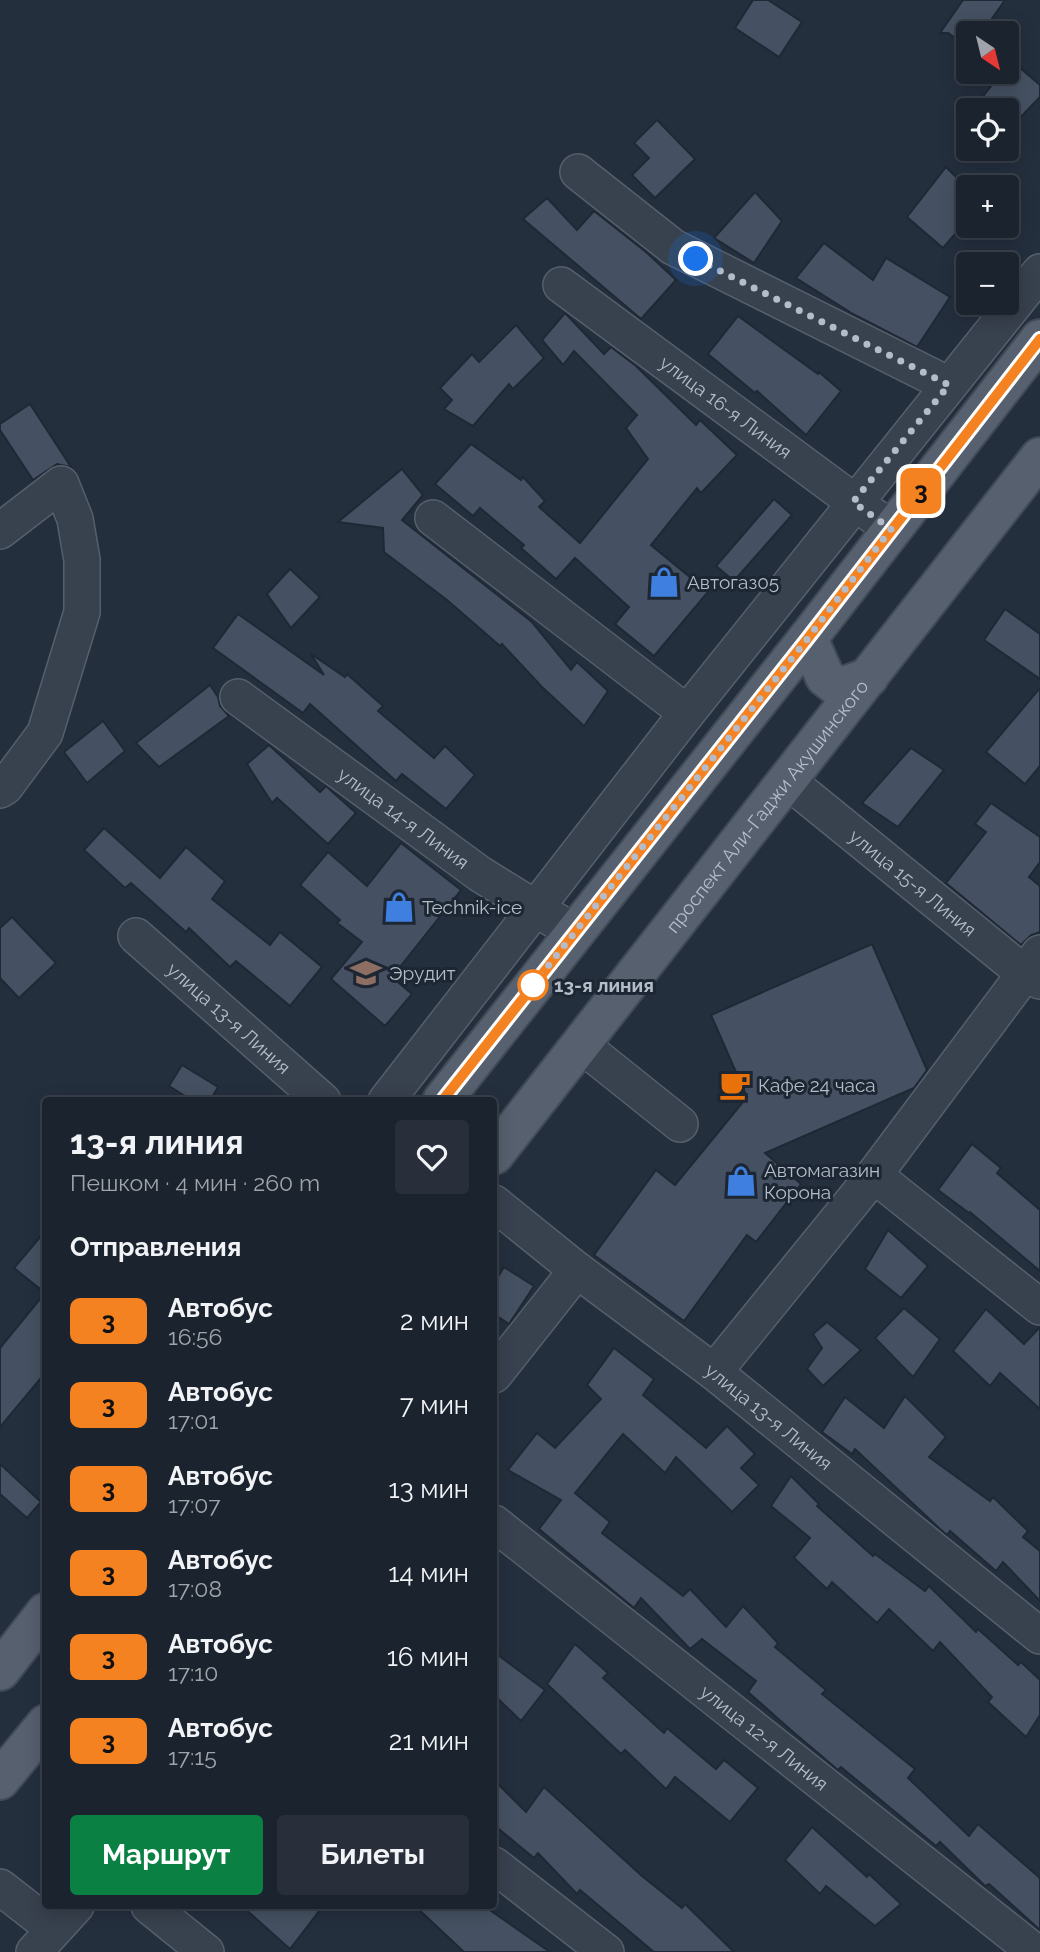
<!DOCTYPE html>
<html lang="ru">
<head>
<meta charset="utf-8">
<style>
	:root { --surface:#1b232e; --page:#282f3a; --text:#f1f3f6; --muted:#a0a4aa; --line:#39404a; --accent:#0b8043 }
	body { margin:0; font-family:Raleway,sans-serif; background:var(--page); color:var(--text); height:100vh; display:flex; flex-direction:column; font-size:26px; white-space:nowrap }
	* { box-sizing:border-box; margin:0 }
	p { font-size:23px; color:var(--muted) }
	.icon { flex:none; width:38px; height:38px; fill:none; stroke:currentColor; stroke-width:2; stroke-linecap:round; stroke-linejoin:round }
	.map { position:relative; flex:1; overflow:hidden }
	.details { position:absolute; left:42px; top:1097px; width:455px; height:812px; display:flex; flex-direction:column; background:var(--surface); border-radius:7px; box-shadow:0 4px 18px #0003,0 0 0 2px var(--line) }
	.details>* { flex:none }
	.badge { padding:0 14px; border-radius:10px; font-size:24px; line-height:46px }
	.needle { width:46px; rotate:145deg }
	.buttons { position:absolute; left:956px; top:21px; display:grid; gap:14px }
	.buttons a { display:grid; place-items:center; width:63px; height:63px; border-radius:7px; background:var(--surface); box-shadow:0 4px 18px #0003,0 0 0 2px var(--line); font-size:35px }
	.you { position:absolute; width:35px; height:35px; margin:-18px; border:5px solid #fff; border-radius:50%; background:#1a73e8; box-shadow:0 0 0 10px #1a73e833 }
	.map>.badge { position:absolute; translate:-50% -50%; box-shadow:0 0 0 4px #fff }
	h2 { padding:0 28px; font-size:26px; line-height:63px }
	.round { display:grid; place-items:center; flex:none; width:74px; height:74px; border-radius:7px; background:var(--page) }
	.overview { display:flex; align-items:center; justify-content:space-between; height:119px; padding:0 28px }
	h1 { font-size:33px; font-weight:700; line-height:52px }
	.primary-button { display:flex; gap:14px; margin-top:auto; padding:14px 28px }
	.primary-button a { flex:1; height:80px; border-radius:7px; background:var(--accent); color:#fff; font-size:28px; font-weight:700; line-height:80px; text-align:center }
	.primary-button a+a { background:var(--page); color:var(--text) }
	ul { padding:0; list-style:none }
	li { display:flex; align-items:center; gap:21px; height:84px; padding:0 28px }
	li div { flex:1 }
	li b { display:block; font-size:26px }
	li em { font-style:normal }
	li .badge { min-width:77px; font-weight:700; text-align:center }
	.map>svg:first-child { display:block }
	.building { fill:#455162; stroke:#1f2835; stroke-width:2 }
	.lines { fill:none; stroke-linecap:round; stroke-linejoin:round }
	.minor-casing { stroke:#565f6c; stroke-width:38 }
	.major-casing { stroke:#414a57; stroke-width:42 }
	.minor { stroke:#38414e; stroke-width:35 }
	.major { stroke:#56606e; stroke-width:38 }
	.line-casing { stroke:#fff; stroke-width:16 }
	.line { stroke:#f58220; stroke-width:10 }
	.walk { stroke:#b4bcc9; stroke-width:7; stroke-dasharray:0 12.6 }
	.stop-dot { fill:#fff; stroke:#f58220; stroke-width:3.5 }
	.labels { text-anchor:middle; stroke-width:6; stroke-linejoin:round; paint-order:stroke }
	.street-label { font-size:19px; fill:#b4bcc9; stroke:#1d2633 }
	.poi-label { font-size:19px; fill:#b4bcc9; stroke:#1d2633; text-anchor:start }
	.stop-label { font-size:19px; font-weight:bold; fill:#b4bcc9; stroke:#1d2633; text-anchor:start }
</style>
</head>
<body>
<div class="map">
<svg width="1040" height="1952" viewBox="0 0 1040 1952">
	<rect width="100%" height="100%" fill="#242f3e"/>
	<g class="building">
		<path d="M753 0H768L802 22 779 57 735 28Z"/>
		<path d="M963 0H1005L982 33H968V47L948 33H940Z"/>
		<path d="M1011 60 1040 85V97L1014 124 1006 118V110H996L981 99 1002 72H1006V67Z"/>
		<path d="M657 120 695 159 655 198 632 175 649 158 634 143Z"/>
		<path d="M946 167 968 189V219L943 248 907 217Z"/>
		<path d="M755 192 782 221 754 263 714 238Z"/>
		<path d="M547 198 577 230 594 211 646 252 676 280 641 319 523 219Z"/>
		<path d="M824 243 873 280 886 258 950 297 917 347 853 314 796 278Z"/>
		<path d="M565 313 604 354 611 347 636 366 696 425 700 420 737 455 701 493 697 488 651 545 708 592 654 656 615 624 629 607 575 558 556 579 521 548 524 545 480 508 473 516 435 484 471 444 521 480 523 477 545 501 539 507 580 543 648 459 626 428 637 415 574 351 563 365 542 340Z"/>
		<path d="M738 316 818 374 819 372 841 391 806 435 757 391 755 393 708 354Z"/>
		<path d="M516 325 544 358 513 389 509 384 473 426 444 409 452 400 440 388 472 354 479 362Z"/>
		<path d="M30 404 71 467 57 464 33 480 0 430V424Z"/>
		<path d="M402 469 423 495 402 520 532 622 571 670 577 662 608 691 584 726 542 687 502 644 500 646 447 600 384 552 383 528 338 522Z"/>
		<path d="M774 499 792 515 734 581 716 566Z"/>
		<path d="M290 569 320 597 291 628 267 594Z"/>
		<path d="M1005 609 1040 634V679L984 640Z"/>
		<path d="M238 614 324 675 311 654 345 677 347 674 383 706 378 711 434 758 445 746 475 775 446 809 402 774 396 781 310 704 303 713 213 648Z"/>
		<path d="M210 685 218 697 220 706 229 716 159 767 136 743Z"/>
		<path d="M1040 688V766L1025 784 986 752Z"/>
		<path d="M103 721 125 751 87 783 64 752Z"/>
		<path d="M269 745 320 792 326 786 356 813 328 844 277 798 272 803 247 764Z"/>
		<path d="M911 748 944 770 898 827 862 803Z"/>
		<path d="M991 803 1040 837V862L1029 877 1040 886V932L1031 935 1021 945 946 883 986 832 975 824Z"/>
		<path d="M104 828 160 878 186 847 225 881 212 899 270 945 280 932 322 967 290 1006 236 961 230 967 189 928 186 932 131 883 125 888 84 850Z"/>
		<path d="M401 843 461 890 392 977 412 994 385 1026 331 979 362 942 337 923 340 920 300 885 328 852 367 886Z"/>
		<path d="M12 917 56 963 19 998 0 978V928Z"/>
		<path d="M872 944 927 1070 914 1088 765 1153 801 1184 756 1242 747 1235 684 1321 594 1255 656 1170 675 1185 747 1097 711 1015Z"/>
		<path d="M182 1065 218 1087 210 1101H193L169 1086Z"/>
		<path d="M972 1144 1001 1168 997 1173 1040 1210V1271L970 1212 969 1213 938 1190Z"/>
		<path d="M46 1230V1372L0 1427V1348L45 1293 14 1268Z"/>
		<path d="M888 1230 928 1266 901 1298 865 1269Z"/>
		<path d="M504 1267 534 1286 509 1324 494 1314V1283Z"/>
		<path d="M904 1308 940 1339 913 1377 875 1338Z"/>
		<path d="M986 1309 1024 1344 1040 1327V1409L1000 1373 990 1386 953 1351Z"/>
		<path d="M827 1322 861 1350 823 1386 807 1369 822 1348 813 1334Z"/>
		<path d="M614 1348 654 1379 643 1395 706 1448 727 1426 755 1454 741 1468 759 1485 732 1512 676 1457 665 1473 623 1434 575 1493 610 1522 602 1533 683 1596 690 1589 726 1627 743 1606 778 1643 775 1647 826 1690 822 1694 915 1769 908 1778 969 1836 978 1824 1040 1878V1930L989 1884 985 1886 940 1842 936 1846 841 1767 838 1770 792 1731 748 1692 756 1681 702 1639 690 1649 641 1598 634 1608 539 1529 561 1500 508 1470 537 1433 555 1448 601 1399 587 1385Z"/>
		<path d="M905 1396 946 1437 929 1457 990 1501 993 1497 1028 1531 1023 1537 1040 1551V1601L1003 1562 996 1571 950 1531 947 1535 940 1529 855 1449 852 1454 822 1432 845 1397 884 1428Z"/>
		<path d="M0 1464 41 1502 27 1518 0 1494Z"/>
		<path d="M791 1476 819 1504 817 1506 873 1556 875 1554 925 1591 929 1586 976 1632 978 1629 1018 1665 1021 1662 1040 1680V1715L1026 1737 988 1702 992 1697 940 1642 933 1651 889 1609 877 1623 832 1582 827 1589 794 1558 810 1538 771 1506Z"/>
		<path d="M575 1644 608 1673 603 1678 664 1733 667 1728 716 1769 724 1760 758 1788 730 1822 675 1777 666 1789 625 1750 621 1754 547 1684Z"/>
		<path d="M494 1652 545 1690 521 1721 494 1695Z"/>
		<path d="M494 1780 526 1812 544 1787 642 1876 682 1908 685 1904 734 1952H654L580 1890 577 1894 538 1853 534 1858 494 1825Z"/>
		<path d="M812 1827 867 1877 869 1874 901 1904 875 1926 826 1886 820 1894 785 1860Z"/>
		<path d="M242 1906H323L290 1949Z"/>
		<path d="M415 1906H484L550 1952H464Z"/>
	</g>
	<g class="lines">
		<defs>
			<g id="minor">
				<path d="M578 172 673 247 949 385"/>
				<path id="s1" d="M561 285 891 529"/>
				<path d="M433 518 687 713"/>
				<path d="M0 531 61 484 75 519 82 560V612L45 733 5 787 0 790"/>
				<path id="s2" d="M238 697 480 874 574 932"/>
				<path id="s3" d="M788 781 1024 973 1040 981"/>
				<path id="s4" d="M136 936 323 1101"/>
				<path d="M580 1044 680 1124"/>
				<path d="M386 1101 687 713 1040 272"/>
				<path d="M874 1175 1040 1307"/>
				<path id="s5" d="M494 1203 577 1270 714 1372 1040 1636"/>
				<path d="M714 1372 874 1175 1040 953"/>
				<path d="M494 1375 577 1270"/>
				<path id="s6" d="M494 1523 1035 1952"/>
				<path d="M494 1865 606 1952"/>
				<path d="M0 1887 54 1929"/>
				<path d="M149 1906 206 1952"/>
				<path d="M34 1952 76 1906"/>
			</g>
			<g id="major">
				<path d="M808 638 825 677 839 688 869 677"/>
				<path d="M442 1101 808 638 1040 339"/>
				<path id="s7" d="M494 1155 1040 457"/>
				<path d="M0 1671 46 1612"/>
				<path d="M0 1780 46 1724"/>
			</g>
		</defs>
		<use href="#minor" class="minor-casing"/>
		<use href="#major" class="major-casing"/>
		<use href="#minor" class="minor"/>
		<use href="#major" class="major"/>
	</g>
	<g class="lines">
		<defs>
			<path id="line" d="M442 1101 808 638 1040 339"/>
		</defs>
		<use href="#line" class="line-casing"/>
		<use href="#line" class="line"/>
		<path class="walk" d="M533 985 808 638 891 529 853 502 949 385 696 259"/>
	</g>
	<defs>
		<symbol id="shop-bare" viewBox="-9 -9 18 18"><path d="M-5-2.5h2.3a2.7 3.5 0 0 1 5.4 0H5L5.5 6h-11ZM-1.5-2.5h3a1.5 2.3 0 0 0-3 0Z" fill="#3f7fe0" stroke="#1d2633" stroke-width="2.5" paint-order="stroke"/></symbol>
		<symbol id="school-bare" viewBox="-9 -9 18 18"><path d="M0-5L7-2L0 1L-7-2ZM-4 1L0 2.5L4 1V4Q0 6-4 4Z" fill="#8d6e63" stroke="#1d2633" stroke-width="2.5" paint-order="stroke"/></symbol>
		<symbol id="cafe-bare" viewBox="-9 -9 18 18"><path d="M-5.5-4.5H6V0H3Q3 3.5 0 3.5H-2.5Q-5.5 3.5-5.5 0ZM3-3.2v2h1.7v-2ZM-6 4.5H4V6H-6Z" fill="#e8710a" stroke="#1d2633" stroke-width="2.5" paint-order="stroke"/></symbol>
	</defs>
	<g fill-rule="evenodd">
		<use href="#shop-bare" x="642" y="560" width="44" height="44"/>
		<use href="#shop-bare" x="377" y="885" width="44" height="44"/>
		<use href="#school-bare" x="344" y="951" width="44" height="44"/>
		<use href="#cafe-bare" x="713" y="1063" width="44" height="44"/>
		<use href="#shop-bare" x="719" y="1159" width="44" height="44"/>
	</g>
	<circle class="stop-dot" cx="533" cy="985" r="14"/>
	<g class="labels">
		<g class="street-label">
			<text dy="7" stroke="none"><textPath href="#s1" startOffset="205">улица 16-я Линия</textPath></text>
			<text dy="7" stroke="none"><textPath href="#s7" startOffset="443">проспект Али-Гаджи Акушинского</textPath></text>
			<text dy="7" stroke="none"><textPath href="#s2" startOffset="205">улица 14-я Линия</textPath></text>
			<text dy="7" stroke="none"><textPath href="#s3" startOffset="161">улица 15-я Линия</textPath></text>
			<text dy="7" stroke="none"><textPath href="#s4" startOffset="124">улица 13-я Линия</textPath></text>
			<text dy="7" stroke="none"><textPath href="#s5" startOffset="348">улица 13-я Линия</textPath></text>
			<text dy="7" stroke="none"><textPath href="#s6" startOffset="345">улица 12-я Линия</textPath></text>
		</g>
		<g class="poi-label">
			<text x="687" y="589">Автогаз05</text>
			<text x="422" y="914">Technik-ice</text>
			<text x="389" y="980">Эрудит</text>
			<text x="758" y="1092">Кафе 24 часа</text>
			<text x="764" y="1177">Автомагазин<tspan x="764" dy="22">Корона</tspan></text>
		</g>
		<g class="stop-label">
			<text x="554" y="992">13-я линия</text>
		</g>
	</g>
</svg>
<div class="buttons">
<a><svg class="needle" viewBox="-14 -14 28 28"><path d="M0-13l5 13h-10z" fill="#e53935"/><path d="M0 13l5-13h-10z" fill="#a0a4aa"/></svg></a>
<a><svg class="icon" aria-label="locate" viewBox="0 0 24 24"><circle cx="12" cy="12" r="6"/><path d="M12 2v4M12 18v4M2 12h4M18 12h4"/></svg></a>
<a>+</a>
<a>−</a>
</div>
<div class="you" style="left:696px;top:259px"></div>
<b class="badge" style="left:921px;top:491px;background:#f58220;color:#111">3</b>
<section class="details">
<div class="overview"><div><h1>13-я линия</h1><p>Пешком · 4 мин · 260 m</p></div><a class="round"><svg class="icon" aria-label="heart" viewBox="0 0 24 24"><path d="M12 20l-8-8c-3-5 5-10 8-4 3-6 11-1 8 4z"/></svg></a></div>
<h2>Отправления</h2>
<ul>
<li><span class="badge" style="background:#f58220;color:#111">3</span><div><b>Автобус</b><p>16:56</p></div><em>2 мин</em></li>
<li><span class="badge" style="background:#f58220;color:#111">3</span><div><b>Автобус</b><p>17:01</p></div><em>7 мин</em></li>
<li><span class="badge" style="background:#f58220;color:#111">3</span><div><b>Автобус</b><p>17:07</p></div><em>13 мин</em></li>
<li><span class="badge" style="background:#f58220;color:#111">3</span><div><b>Автобус</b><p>17:08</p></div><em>14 мин</em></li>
<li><span class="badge" style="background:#f58220;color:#111">3</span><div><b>Автобус</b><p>17:10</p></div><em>16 мин</em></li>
<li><span class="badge" style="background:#f58220;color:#111">3</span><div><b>Автобус</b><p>17:15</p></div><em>21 мин</em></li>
</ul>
<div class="primary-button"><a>Маршрут</a><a>Билеты</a></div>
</section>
</div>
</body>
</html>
